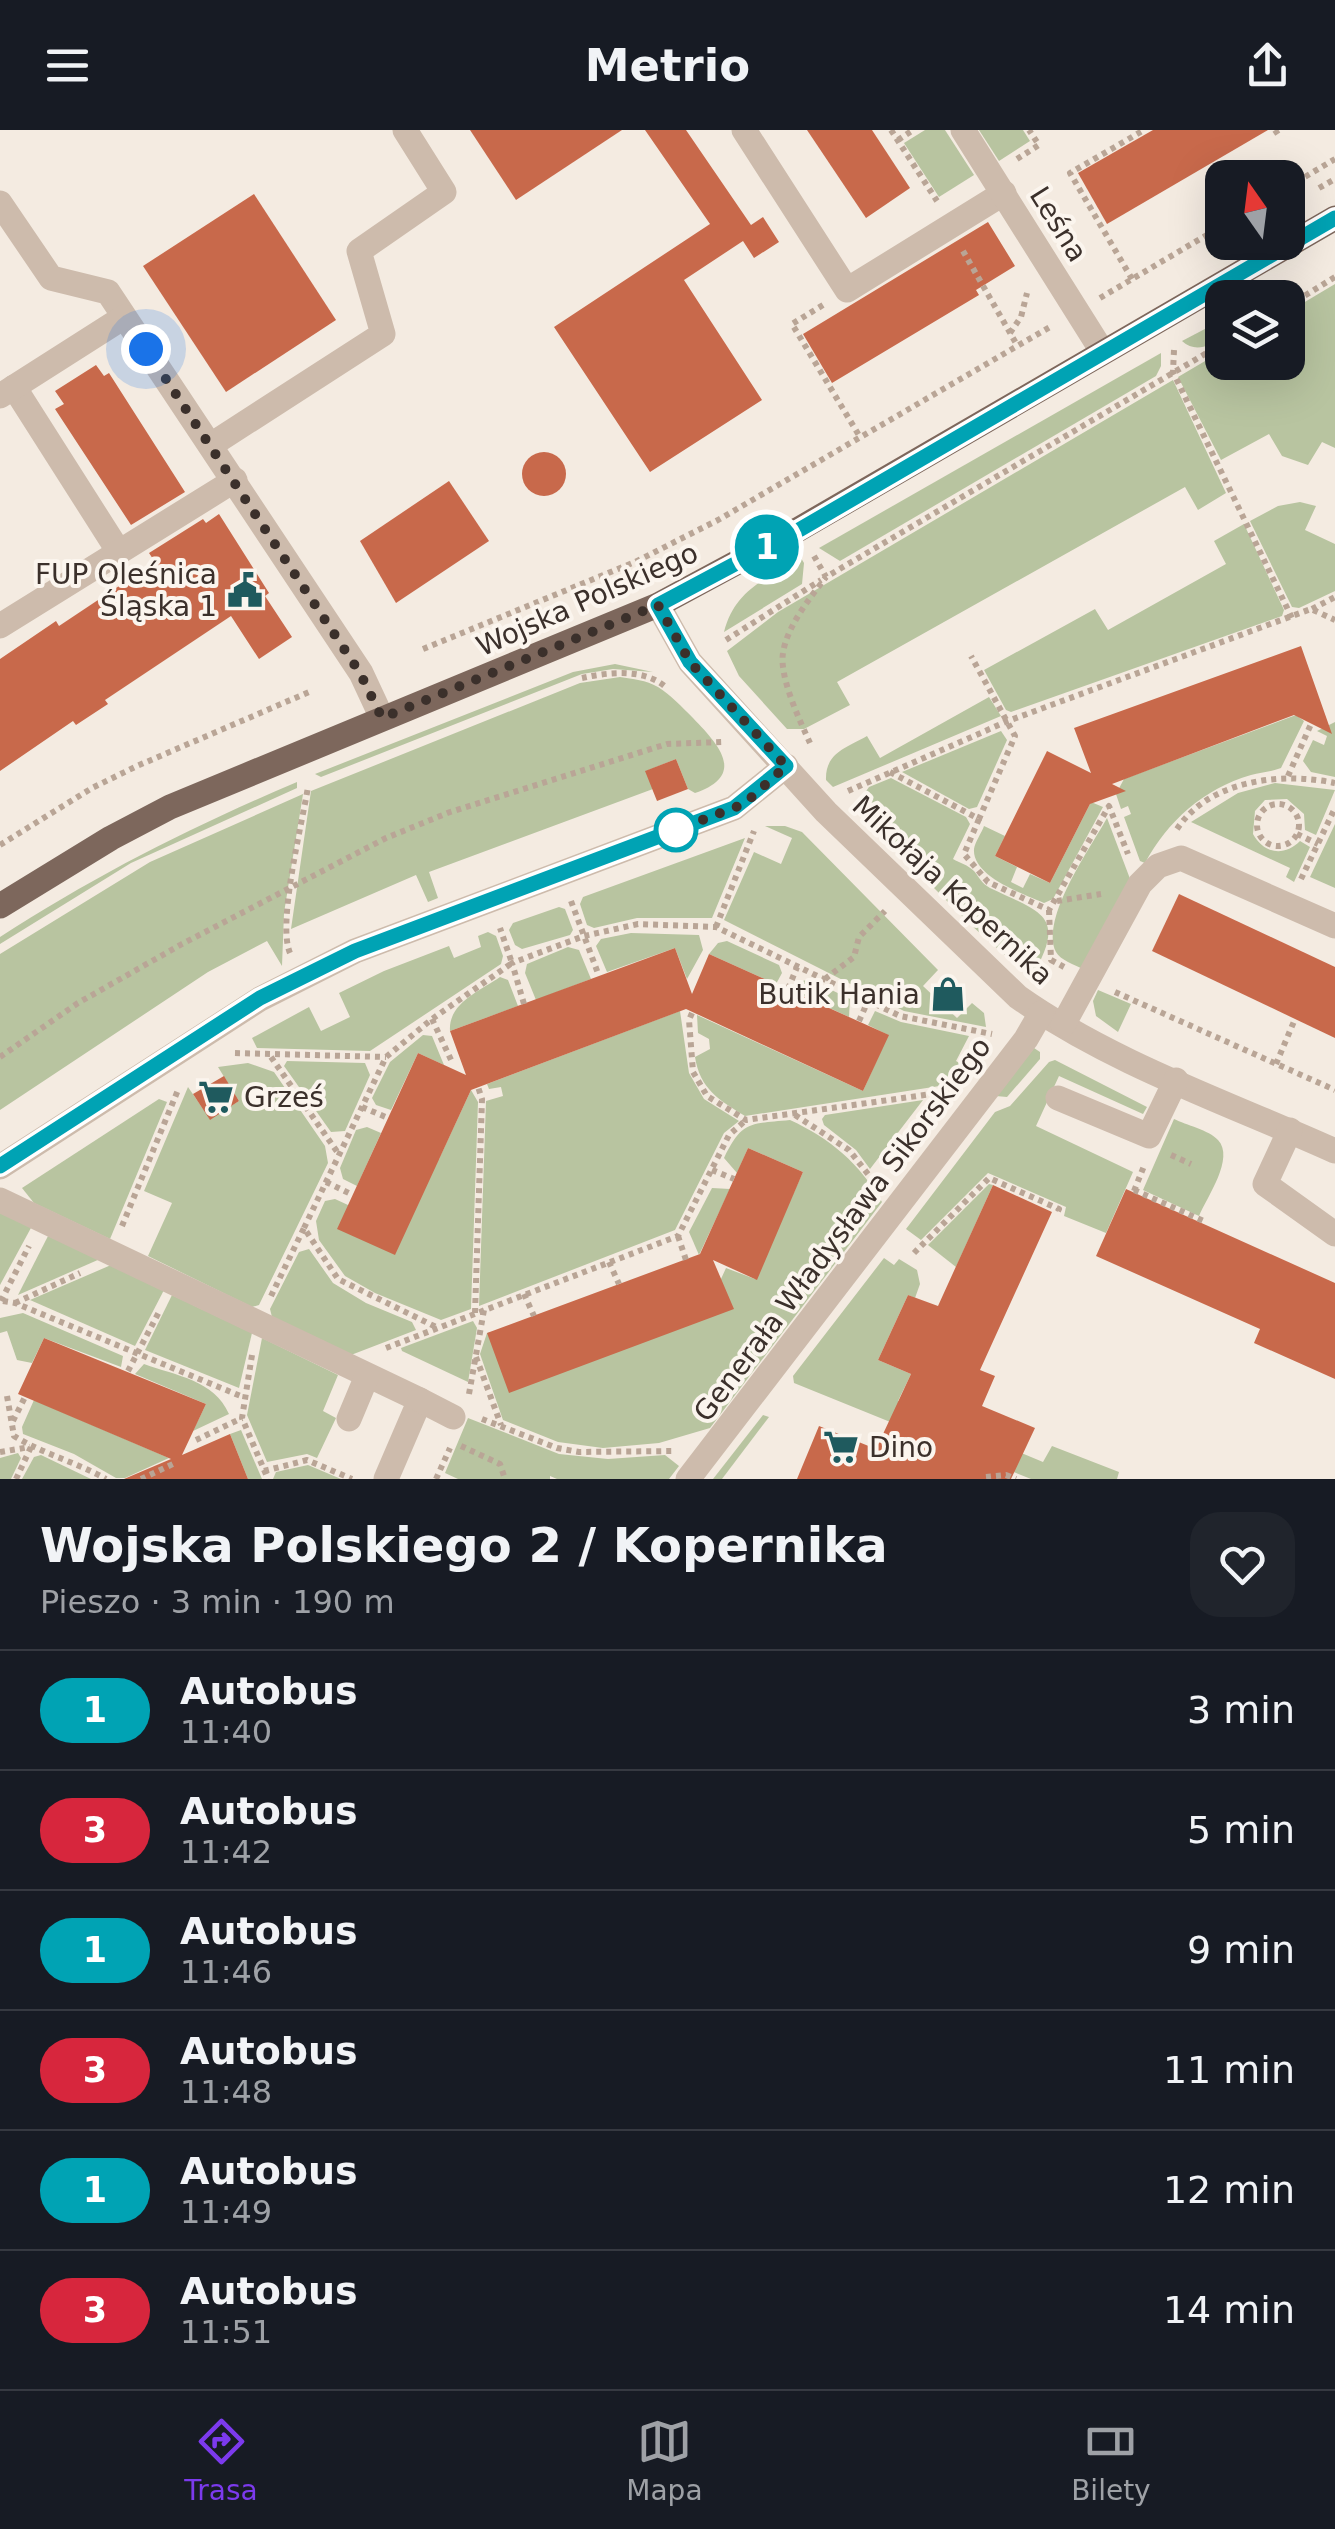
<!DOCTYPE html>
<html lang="pl">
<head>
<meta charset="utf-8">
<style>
	:root { --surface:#171b24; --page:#20242c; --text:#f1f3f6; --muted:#9ea1a6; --line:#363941; --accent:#7c3aed }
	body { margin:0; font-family:"DejaVu Sans",sans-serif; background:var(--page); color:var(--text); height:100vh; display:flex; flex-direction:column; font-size:38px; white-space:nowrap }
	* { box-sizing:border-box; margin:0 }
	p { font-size:32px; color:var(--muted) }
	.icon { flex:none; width:55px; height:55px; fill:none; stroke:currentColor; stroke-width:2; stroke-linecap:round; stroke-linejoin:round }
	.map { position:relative; height:1349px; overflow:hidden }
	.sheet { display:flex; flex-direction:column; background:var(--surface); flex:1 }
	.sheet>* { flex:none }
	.badge { padding:0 20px; border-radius:32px; font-size:35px; line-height:65px }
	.needle { width:65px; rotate:346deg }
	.controls { position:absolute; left:1205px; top:30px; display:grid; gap:20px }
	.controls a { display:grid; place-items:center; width:100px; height:100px; border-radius:20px; background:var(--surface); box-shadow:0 10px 40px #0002; font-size:50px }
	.you { position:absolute; width:50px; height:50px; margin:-25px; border:8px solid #fff; border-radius:50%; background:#1a73e8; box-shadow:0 0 0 15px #1a73e833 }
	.map>.badge { position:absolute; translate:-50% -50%; box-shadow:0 0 0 5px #fff }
	.round { display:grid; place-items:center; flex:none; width:105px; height:105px; border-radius:30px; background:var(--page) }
	.headline { display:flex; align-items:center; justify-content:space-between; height:170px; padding:0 40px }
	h1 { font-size:48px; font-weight:700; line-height:75px }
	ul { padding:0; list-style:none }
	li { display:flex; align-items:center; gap:30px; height:120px; padding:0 40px; border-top:2px solid var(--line) }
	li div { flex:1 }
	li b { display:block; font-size:38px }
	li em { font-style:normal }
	li .badge { min-width:110px; font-weight:700; text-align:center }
	header { display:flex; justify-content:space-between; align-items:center; height:130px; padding:0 40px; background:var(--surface); font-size:45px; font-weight:700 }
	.tabs { display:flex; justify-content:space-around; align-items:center; height:140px; border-top:2px solid var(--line); background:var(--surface); font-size:28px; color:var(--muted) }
	.tabs a { display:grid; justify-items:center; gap:5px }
	.tabs .selected { color:var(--accent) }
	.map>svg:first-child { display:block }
	.green { fill:#b8c4a0 }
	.building { fill:#c8694b }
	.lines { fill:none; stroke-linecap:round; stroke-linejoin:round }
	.path { stroke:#b9a596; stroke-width:6; stroke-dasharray:5 5; stroke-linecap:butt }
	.minor { stroke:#cdbbac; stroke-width:25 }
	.major { stroke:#7d675c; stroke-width:25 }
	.line-casing { stroke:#fff; stroke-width:22 }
	.line { stroke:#00a3b4; stroke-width:15 }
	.walk { stroke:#3b302b; stroke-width:10; stroke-dasharray:0 18 }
	.stop-dot { fill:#fff; stroke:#00a3b4; stroke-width:5 }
	.labels { text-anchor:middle; stroke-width:8; stroke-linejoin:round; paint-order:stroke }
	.street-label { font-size:28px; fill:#3b302b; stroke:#fbf5ee }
	.poi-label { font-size:28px; fill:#3b302b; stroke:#fbf5ee; text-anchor:end }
</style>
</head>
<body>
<header><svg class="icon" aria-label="menu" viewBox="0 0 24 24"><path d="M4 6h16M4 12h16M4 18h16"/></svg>Metrio<svg class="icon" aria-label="share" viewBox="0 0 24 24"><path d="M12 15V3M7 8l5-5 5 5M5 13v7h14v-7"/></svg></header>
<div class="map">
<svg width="1335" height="1349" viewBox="0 0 1335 1349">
	<rect width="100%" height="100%" fill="#f4ebe1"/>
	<g class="green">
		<path d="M925 0H945L974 45 939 67 904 13Z"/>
		<path d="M979 0H1023L1030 11 999 31Z"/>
		<path d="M1335 154V318L1322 312 1308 335 1282 326 1269 304 1221 330 1178 247 1222 221V232H1288V182Z"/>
		<path d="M1222 190V208C1209 216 1195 223 1182 211Z"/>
		<path d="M1161 223V236L1156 246 840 431 819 418Z"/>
		<path d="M1173 250 1226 363 1198 380 1185 357 837 552 850 575 804 599H787L739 546 727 521 778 482Z"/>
		<path d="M1300 372 1316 376 1305 400 1335 414V461L1299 478 1292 477 1250 391 1278 376Z"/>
		<path d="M1244 394 1284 480 1282 486 1011 582 1006 580 984 540 1095 479 1108 500 1226 434 1214 411Z"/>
		<path d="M801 428 804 433 802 454 724 502C735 459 766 449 801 428Z"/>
		<path d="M615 534 653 542 613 539 582 544 321 647 315 644 573 542Z"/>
		<path d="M620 547C633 549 646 550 658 557 671 565 682 577 693 588 719 615 747 645 695 663L688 659 676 629 646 641 653 659 429 742 438 768 428 772 416 745 291 799 311 661 580 553Z"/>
		<path d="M989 567 1001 586 833 657 826 650C825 623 846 618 867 606L880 628Z"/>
		<path d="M1296 585 1304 591 1281 638C1271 642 1261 642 1251 645 1203 659 1168 691 1145 733L1140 731 1124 687 1131 684 1128 676 1121 679 1116 664 1124 649Z"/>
		<path d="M1335 592V647L1311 642 1303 631 1313 610 1324 615 1327 606 1317 601Z"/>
		<path d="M1001 601 1007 610 977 677 969 679 902 642Z"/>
		<path d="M891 648 966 687 970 694 953 729C960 733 968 735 974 741 980 748 981 753 990 758 1042 783 1068 785 1031 848L972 796 854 678 869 657Z"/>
		<path d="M297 652V658L131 733 0 814V807C96 745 191 697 297 652Z"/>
		<path d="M1275 653 1335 660 1316 705 1305 700 1304 684 1287 669 1265 670 1255 681 1253 704C1264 724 1284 727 1300 711L1310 717 1294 752 1286 747 1290 738 1191 692 1238 663Z"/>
		<path d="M303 664 284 783 282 836 267 811 208 842 0 980V824L150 732Z"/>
		<path d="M1091 672 1103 677 1053 769 1044 773C1024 764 972 747 974 719 975 712 982 702 984 696L1005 706 995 726 1017 737 1011 752 1023 758 1030 744 1050 753Z"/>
		<path d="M1107 688 1132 754 1083 839C1075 835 1060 830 1056 822 1040 788 1090 719 1107 688Z"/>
		<path d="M1335 694V758L1310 747Z"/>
		<path d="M765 696H785L802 702 938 840 923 856 957 888 972 873 984 883 986 897 904 881 724 790 754 722 781 734 792 708Z"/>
		<path d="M745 708 712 788H637L594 798 587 795 580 774 583 767Z"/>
		<path d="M559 777 565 779 573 800 570 805 522 819 515 815 509 800 513 793Z"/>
		<path d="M488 802 496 806 503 826 501 834 370 921 257 918 252 908 309 877 321 901 350 887 339 863 384 841 449 816 454 828 481 817 478 806Z"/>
		<path d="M631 803 699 805 703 820 687 849 675 818 607 842 596 816 601 809Z"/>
		<path d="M727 811 779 835 782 843 776 854 709 824 718 813Z"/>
		<path d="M568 817 579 820 591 849 536 870 525 843 527 834Z"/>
		<path d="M500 847 508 850 518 876 450 901C448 873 480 861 500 847Z"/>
		<path d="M809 849 850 869 849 887 795 862 800 852Z"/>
		<path d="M1098 860 1131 874 1118 902 1096 886 1093 871Z"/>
		<path d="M680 881 689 943 704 969 739 991 724 1003 675 1100 479 1176 486 971 503 966 501 957 489 959 487 954Z"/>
		<path d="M875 881 901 892 969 906 956 931 969 939 959 953 745 986C719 970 700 959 695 927L710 919 709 909 698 903 697 885 863 961 888 905 868 895Z"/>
		<path d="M423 905 432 906 444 935 418 923 391 980 376 975 372 968 390 932Z"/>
		<path d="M1034 918 1040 922V929L1007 967 996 966Z"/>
		<path d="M1055 930 1147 977 1143 984 1059 946 1036 996 1133 1042 1106 1103 1064 1086 1066 1077 988 1043 921 1110 906 1099 995 982 1010 976 1049 932Z"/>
		<path d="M287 931 365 933 370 945 345 1001 331 1002 284 936Z"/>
		<path d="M248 933 274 942 325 1016 328 1033 259 1175 252 1177 148 1126 172 1073 144 1061 188 957 210 989 239 971 218 937Z"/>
		<path d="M471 960 478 972 471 1179 441 1190 375 1163 345 1146 319 1110 316 1091 325 1071 335 1069 348 1075 439 1029Z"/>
		<path d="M159 969 167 972 110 1109 34 1073 22 1058Z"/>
		<path d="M923 970 870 1039 856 1020 824 995 822 989 825 985Z"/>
		<path d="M1174 989C1186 995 1209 1000 1218 1010 1235 1028 1207 1067 1199 1086L1143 1060Z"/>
		<path d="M790 990C831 1009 859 1033 882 1072L710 1298 659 1313 603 1318 558 1312 503 1290 480 1224 487 1203 721 1149 726 1138 755 1149 803 1042 748 1018 737 1043 724 1028C742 990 751 994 790 990Z"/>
		<path d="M367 997 381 1003 357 1056 343 1049 340 1038 356 1000Z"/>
		<path d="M989 1054 993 1055 956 1137 928 1115Z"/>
		<path d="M712 1058 730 1059 699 1125 689 1102Z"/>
		<path d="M0 1079 32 1096 0 1155Z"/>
		<path d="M48 1106 100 1129 18 1165Z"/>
		<path d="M309 1119 333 1153 366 1173 412 1192 416 1200 351 1225 272 1187 270 1179 299 1122Z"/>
		<path d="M884 1128 894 1135 899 1129 917 1140 920 1154 915 1168 908 1165 878 1230 911 1244 898 1271 1043 1332 1052 1316 1119 1342 1117 1349H1031L794 1253 793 1246Z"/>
		<path d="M111 1135 164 1160 135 1216 30 1170Z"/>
		<path d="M172 1165 252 1203 239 1258 145 1220Z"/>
		<path d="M23 1183 123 1226 121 1237 44 1208 32 1233 17 1230 7 1201 0 1203V1188Z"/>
		<path d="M473 1191 477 1198 468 1252 402 1221 401 1218Z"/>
		<path d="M262 1208 338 1245 323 1281 336 1288 317 1328 307 1324 267 1332 247 1285Z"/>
		<path d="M144 1234C177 1246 214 1250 229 1284L193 1301 206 1274 135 1244Z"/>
		<path d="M34 1270 169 1328 125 1348H116L74 1324 23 1304 22 1297Z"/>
		<path d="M763 1285 769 1287 722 1349H713Z"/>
		<path d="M468 1288 559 1324 608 1329 665 1325 679 1336 669 1349H557L550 1346V1349H458L445 1343Z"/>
		<path d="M241 1300 262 1349H248L230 1304Z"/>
		<path d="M18 1323 21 1328 11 1349H0V1328Z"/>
		<path d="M41 1325 91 1349H22L34 1327Z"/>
		<path d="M308 1335 341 1349H273L276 1342Z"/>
	</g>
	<g class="building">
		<path d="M470 0H622L516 70Z"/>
		<path d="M645 0H686L751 95 763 87 779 112 754 128 743 111 684 150 762 270 650 342 554 197 710 94Z"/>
		<path d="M807 0H872L910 58 866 88Z"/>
		<path d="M1153 0H1268L1107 94 1078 43Z"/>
		<path d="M254 64 336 190 226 262 143 136Z"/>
		<path d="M988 92 1015 136 976 160 979 165 832 253 803 204Z"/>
		<path d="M96 235 104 246 109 243 185 362 131 395 55 279 64 274 55 261Z"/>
		<circle cx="544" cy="344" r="22"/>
		<path d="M449 351 489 411 396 473 360 411Z"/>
		<path d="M219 384 269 463 265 466 292 507 259 529 231 486 105 570 108 574 76 595 73 591 0 641V529L56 491 59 496 155 432 149 423 203 389 206 393Z"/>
		<path d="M1301 516 1332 604 1294 585 1112 654 1126 661 1090 674 1050 753 995 726 1047 621 1091 643 1074 598Z"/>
		<path d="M676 629 688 659 657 671 645 641Z"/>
		<path d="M1179 764 1335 837V908L1152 821Z"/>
		<path d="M675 818 692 864 709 824 889 905 863 961 686 879 471 960 395 1125 337 1099 418 923 466 945 450 901Z"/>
		<path d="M224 946 239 971 210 990 193 964Z"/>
		<path d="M748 1018 803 1042 757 1150 713 1130 734 1179 509 1263 487 1203 700 1124Z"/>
		<path d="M993 1055 1052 1082 980 1240 995 1246 982 1276 1035 1298 1011 1349H797L819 1296 876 1319 911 1244 878 1230 908 1165 938 1176Z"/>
		<path d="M1126 1059 1335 1153V1249L1254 1213 1260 1199 1096 1126Z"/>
		<path d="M44 1208 206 1274 182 1325 230 1304 248 1349H124L171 1329 18 1264Z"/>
	</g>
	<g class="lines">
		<g class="path">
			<path d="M891 0 937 71"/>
			<path d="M1275 0 1279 6"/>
			<path d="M898 10 913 0"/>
			<path d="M1017 29 1039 15 1029 0"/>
			<path d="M1288 57 1335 29"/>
			<path d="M1319 58 1335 49"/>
			<path d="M963 121 1017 215"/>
			<path d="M1132 149 1070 43 1144 0"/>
			<path d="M1100 168 1222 96"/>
			<path d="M823 175 792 194 860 307"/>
			<path d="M1288 176 1335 147"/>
			<path d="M1010 203 1021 187 1027 163"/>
			<path d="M1174 220 1173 242 1292 488"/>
			<path d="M814 426 826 447 1222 214"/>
			<path d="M1312 479 1335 467"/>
			<path d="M726 510 821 450"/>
			<path d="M423 519 635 432 718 390 1050 197"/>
			<path d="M582 548C609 542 645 538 667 558"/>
			<path d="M810 613C800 591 779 547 783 523 787 496 810 468 826 447"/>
			<path d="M890 642 979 689 1015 606 971 526"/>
			<path d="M1288 646 1311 594"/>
			<path d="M848 661 1008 591 1311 479 1335 490"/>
			<circle cx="1278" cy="695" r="21"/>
			<path d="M979 689 964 724 988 752 1049 780 1109 676 1128 724"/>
			<path d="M1177 699C1210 649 1283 642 1335 653"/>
			<path d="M1297 704 1318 714"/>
			<path d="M0 715 92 658 137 636 309 562"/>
			<path d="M1301 749 1335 678"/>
			<path d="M571 771 599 846"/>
			<path d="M1057 771 1101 764"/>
			<path d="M1049 780 1051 830 1064 837"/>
			<path d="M716 797 754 701"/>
			<path d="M290 823C277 793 302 694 308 657"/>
			<path d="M825 849 854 827 859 807 885 781"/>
			<path d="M788 859 797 837"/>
			<path d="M1115 862 1335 960"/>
			<path d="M524 874 512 833 584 806 638 794 716 797 900 886 992 904"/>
			<path d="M692 883 689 890 693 942 707 966 746 990 946 962"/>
			<path d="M432 889 452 932"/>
			<path d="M859 891 868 871"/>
			<path d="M235 923 386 927"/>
			<path d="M0 927 78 873 182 814 386 708 450 682 667 614 722 612"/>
			<path d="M271 927 338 1023"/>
			<path d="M1276 934 1295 889"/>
			<path d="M362 977 388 988"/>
			<path d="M795 985 849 1020 875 1053"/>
			<path d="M1171 1025 1191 1034"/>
			<path d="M712 1040 734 1049"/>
			<path d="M326 1052 353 1065"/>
			<path d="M1134 1060 1206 1092"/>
			<path d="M1134 1061 1144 1036"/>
			<path d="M122 1096 178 960"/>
			<path d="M304 1098 386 927 432 889 512 833 500 798"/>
			<path d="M678 1106 686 1130"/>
			<path d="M914 1123 989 1048 1059 1079 1057 1083"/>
			<path d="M609 1132 619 1154"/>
			<path d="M524 1164 534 1186"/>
			<path d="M271 1166 304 1098 338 1149 436 1197"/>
			<path d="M1 1171 29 1116"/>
			<path d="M3 1171 15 1173 243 1267"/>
			<path d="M15 1173 80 1143"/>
			<path d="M475 1183 482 969 478 957"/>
			<path d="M386 1218 678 1106 729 1005 746 990"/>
			<path d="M252 1225 242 1288 268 1349"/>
			<path d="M476 1227 501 1295"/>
			<path d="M128 1241 160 1180"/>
			<path d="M469 1264 484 1180"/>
			<path d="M7 1266 14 1306C43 1324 76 1332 106 1349"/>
			<path d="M482 1289 557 1318 579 1322 674 1321"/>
			<path d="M13 1291 25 1267"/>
			<path d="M196 1310 242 1288"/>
			<path d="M461 1316 500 1334 505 1349"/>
			<path d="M0 1322 30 1317"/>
			<path d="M264 1341 307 1330 352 1349"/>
			<path d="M986 1347 1006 1345 1016 1349"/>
			<path d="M16 1349 31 1317"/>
			<path d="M141 1349 173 1334"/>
			<path d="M436 1349 450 1318"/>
		</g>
		<g class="minor">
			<path d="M744 0 847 160 1004 63"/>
			<path d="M963 0 1102 221"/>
			<path d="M0 73 51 148 108 162 361 543 382 588"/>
			<path d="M14 257 119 422"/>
			<path d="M0 266 124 187"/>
			<path d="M211 315 383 204 359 121 444 62 405 0"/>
			<path d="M658 475 690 532 826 682 1018 867C1113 934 1229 973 1335 1021"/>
			<path d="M0 496 235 350"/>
			<path d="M1063 895 1140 754 1158 736 1181 728 1335 796"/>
			<path d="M1058 968 1149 1006 1176 950"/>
			<path d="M1290 1000 1265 1054 1335 1104"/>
			<path d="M0 1037 260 869 355 821 734 678 786 636"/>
			<path d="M0 1070 420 1270 386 1349"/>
			<path d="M420 1270 453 1287"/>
			<path d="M349 1289 367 1246"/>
			<path d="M688 1349 1026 909 1041 883"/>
		</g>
		<path class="major" d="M0 776 111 708 170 677 658 475 799 399 1335 88"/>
	</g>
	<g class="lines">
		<defs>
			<path id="line" d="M0 1036 260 868 355 821 734 678 786 636 690 532 658 475 799 400 1335 88"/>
		</defs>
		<use href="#line" class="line-casing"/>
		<use href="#line" class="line"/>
		<path class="walk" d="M146 219 360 543 382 588 658 475 690 532 786 636 744 674 676 700"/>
	</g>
	<defs>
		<symbol id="civic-bare" viewBox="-9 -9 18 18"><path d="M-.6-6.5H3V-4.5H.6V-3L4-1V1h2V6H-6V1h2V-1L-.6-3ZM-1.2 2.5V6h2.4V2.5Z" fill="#1f5a5e" stroke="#fbf5ee" stroke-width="2.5" paint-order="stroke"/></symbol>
		<symbol id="shop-bare" viewBox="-9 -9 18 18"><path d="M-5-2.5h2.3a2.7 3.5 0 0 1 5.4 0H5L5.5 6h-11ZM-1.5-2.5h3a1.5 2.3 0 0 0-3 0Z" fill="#1f5a5e" stroke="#fbf5ee" stroke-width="2.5" paint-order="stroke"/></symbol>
		<symbol id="supermarket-bare" viewBox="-9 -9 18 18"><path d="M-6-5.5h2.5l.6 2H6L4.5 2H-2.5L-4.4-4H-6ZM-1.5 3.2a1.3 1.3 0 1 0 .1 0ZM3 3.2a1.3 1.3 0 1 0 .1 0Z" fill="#1f5a5e" stroke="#fbf5ee" stroke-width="2.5" paint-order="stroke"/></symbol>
	</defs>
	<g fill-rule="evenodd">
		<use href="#civic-bare" x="220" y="435" width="50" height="50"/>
		<use href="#shop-bare" x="923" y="839" width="50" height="50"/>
		<use href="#supermarket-bare" x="191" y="942" width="50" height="50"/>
		<use href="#supermarket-bare" x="816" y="1292" width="50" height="50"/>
	</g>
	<circle class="stop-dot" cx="676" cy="700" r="20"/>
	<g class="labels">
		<g class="street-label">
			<text transform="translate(1059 94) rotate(58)" y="10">Leśna</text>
			<text transform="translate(587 469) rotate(-24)" y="10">Wojska Polskiego</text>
			<text transform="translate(953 760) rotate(43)" y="10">Mikołaja Kopernika</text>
			<text transform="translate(842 1099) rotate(-53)" y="10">Generała Władysława Sikorskiego</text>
		</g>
		<g class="poi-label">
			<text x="217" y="454">FUP Oleśnica<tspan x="217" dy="32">Śląska 1</tspan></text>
			<text x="920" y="874">Butik Hania</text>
			<text x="244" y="977" text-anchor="start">Grześ</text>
			<text x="869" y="1327" text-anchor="start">Dino</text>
		</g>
	</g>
</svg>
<div class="controls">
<a><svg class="needle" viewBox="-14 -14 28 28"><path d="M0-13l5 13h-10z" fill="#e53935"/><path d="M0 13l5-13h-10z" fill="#9ea1a6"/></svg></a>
<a><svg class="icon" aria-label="layers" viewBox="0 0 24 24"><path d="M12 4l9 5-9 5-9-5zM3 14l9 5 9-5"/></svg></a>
</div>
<div class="you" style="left:146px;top:219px"></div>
<b class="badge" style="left:767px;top:417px;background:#00a3b4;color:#fff">1</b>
</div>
<section class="sheet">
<div class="headline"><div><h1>Wojska Polskiego 2 / Kopernika</h1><p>Pieszo · 3 min · 190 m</p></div><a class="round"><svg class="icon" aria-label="heart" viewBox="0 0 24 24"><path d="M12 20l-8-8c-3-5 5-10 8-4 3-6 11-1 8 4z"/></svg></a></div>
<ul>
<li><span class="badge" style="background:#00a3b4;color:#fff">1</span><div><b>Autobus</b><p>11:40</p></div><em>3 min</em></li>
<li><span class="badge" style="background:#d7263d;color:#fff">3</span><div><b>Autobus</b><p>11:42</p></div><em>5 min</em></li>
<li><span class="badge" style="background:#00a3b4;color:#fff">1</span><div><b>Autobus</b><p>11:46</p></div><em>9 min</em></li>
<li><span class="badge" style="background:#d7263d;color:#fff">3</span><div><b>Autobus</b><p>11:48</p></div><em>11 min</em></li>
<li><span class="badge" style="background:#00a3b4;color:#fff">1</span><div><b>Autobus</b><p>11:49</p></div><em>12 min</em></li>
<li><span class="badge" style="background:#d7263d;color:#fff">3</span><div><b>Autobus</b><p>11:51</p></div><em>14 min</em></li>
</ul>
</section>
<nav class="tabs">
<a class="selected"><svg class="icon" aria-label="directions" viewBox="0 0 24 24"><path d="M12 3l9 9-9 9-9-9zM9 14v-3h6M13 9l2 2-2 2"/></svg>Trasa</a>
<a><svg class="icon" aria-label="map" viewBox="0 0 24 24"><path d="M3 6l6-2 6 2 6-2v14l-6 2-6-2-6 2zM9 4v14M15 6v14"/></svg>Mapa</a>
<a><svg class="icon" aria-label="tickets" viewBox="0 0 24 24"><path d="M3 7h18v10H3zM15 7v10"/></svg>Bilety</a>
</nav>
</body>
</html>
